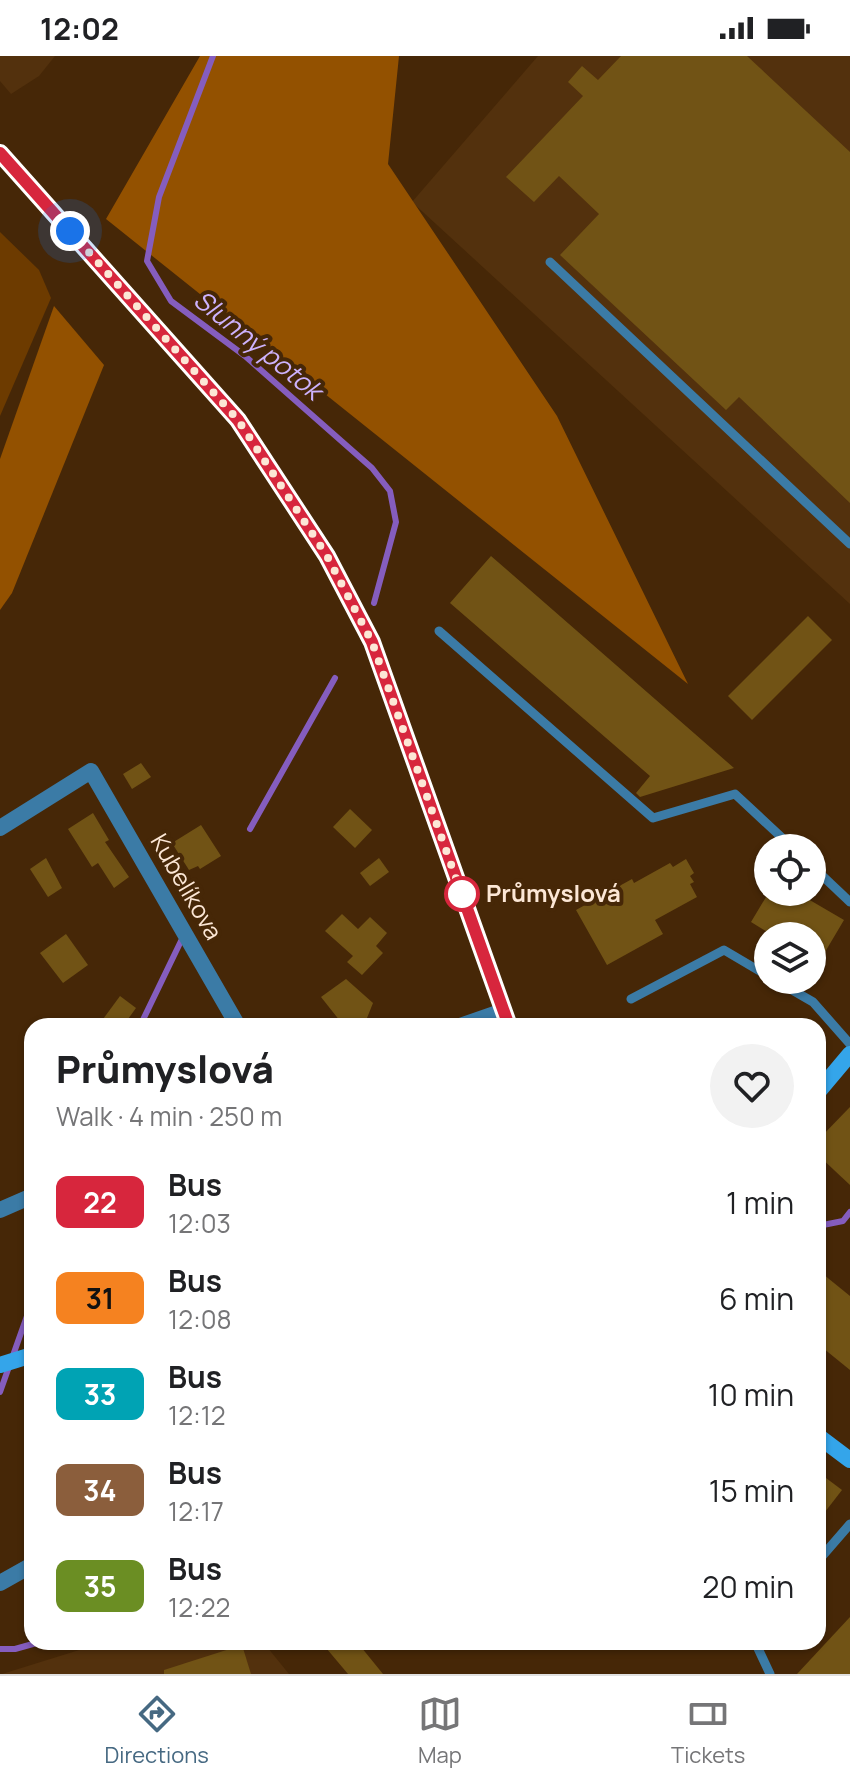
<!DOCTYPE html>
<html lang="en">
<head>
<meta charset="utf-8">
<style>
	:root { --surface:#fff; --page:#f2f2f2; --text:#202124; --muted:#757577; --line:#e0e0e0; --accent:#466982 }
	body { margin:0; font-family:Manrope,sans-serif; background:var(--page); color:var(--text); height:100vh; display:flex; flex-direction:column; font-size:30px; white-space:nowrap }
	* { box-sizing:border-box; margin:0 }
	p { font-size:26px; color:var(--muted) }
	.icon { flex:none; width:44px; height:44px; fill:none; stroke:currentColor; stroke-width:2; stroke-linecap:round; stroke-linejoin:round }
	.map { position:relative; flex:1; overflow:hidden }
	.panel { position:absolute; left:24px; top:962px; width:802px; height:632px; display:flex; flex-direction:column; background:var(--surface); border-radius:24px; box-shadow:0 2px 6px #0004 }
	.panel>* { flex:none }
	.badge { padding:0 16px; border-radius:12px; font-size:28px; line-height:52px }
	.fabs { position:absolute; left:754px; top:778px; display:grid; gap:16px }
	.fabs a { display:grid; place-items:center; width:72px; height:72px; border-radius:50%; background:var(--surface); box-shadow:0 2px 6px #0004; font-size:40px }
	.you { position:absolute; width:40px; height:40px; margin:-20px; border:6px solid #fff; border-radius:50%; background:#1a73e8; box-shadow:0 0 0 12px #1a73e833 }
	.map>.badge { position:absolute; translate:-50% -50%; box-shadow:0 0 0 4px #fff }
	.round { display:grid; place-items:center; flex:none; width:84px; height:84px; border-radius:42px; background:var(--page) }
	.head { display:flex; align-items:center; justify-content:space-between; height:136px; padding:0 32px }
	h1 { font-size:38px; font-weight:800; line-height:60px }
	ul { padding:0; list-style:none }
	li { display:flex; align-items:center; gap:24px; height:96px; padding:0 32px }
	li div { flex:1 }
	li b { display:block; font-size:30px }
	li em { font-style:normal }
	li .badge { min-width:88px; font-weight:700; text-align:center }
	.status { display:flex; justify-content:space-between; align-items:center; height:56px; padding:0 40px; background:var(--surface); direction:ltr }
	.status svg { height:22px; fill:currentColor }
	.tabs { display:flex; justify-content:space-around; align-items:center; height:112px; border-top:2px solid var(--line); background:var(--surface); font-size:22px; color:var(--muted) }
	.tabs a { display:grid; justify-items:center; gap:4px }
	.tabs .on { color:var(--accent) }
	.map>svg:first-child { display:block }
	.built { fill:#53310d }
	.green { fill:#6d3b00 }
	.forest { fill:#935100 }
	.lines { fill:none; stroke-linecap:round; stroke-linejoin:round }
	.stream { stroke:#855dbe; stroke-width:6 }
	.building { fill:#715315 }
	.lane { stroke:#3b7ba6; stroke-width:9 }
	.street { stroke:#3b7ba6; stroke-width:16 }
	.secondary { stroke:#34a5ea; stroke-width:16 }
	.line-casing { stroke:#fff; stroke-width:18 }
	.line { stroke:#d7263d; stroke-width:12 }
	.walk { stroke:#fce7d6; stroke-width:8; stroke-dasharray:0 14.4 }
	.stop-dot { fill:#fff; stroke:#d7263d; stroke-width:4 }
	.labels { text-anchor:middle; stroke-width:8; stroke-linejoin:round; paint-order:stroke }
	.street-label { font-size:24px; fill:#fce7d6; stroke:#462707 }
	.stop-label { font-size:24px; font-weight:bold; fill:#fce7d6; stroke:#462707; text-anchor:start }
	.water-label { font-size:26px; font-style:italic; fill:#cdb2fc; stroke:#462707 }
</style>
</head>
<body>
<div class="status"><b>12:02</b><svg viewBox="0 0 49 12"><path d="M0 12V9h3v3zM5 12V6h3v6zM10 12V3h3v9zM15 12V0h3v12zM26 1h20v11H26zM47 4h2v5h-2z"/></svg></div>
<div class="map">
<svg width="850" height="1618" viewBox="0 0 850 1618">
	<rect width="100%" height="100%" fill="#462707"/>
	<g class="built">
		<path d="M0 0H55L39 20 11 38 0 25Z"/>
		<path d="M538 0H850V548L412 146Z"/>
		<path d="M105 1586H263L289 1618H2Z"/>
	</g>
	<path class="green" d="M0 176 39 214 51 242 0 360Z"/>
	<g class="forest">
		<path d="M200 0H399L388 108 557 360 688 628 106 163Z"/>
		<path d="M54 250 104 309 12 537 0 554V403Z"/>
	</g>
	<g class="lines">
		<g class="stream">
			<path d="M213 0 159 141 147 205 171 245 245 300 372 412 390 435 396 466 374 547"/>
			<path d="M250 773 335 622"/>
			<path d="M140 970 181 885"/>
			<path d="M818 1170 843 1165 850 1156"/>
			<path d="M0 1336 32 1246"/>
			<path d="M0 1593H15L40 1586"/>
		</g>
	</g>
	<g class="building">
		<path d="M621 0H747L850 96V447L739 341 726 354 560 199 599 158 559 120 534 146 506 121 583 40 568 26 582 10 598 24Z"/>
		<path d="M491 500 734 712 640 741 636 737 650 720 450 547Z"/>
		<path d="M808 560 832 584 752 664 728 640Z"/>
		<path d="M141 707 151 721 132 733 123 718Z"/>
		<path d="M350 753 372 774 355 792 333 771Z"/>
		<path d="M93 757 109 784 105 786 129 821 114 832 98 807 92 811 68 773Z"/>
		<path d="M201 769 221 800 200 813 198 810 189 814 172 787Z"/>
		<path d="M46 802 62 832 48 841 30 813Z"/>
		<path d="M379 802 389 816 370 830 360 817Z"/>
		<path d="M686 803 694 817 690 820 694 826 690 828 697 841 655 864 663 878 607 909 576 854 632 823 634 827 670 807 673 811Z"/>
		<path d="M769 836H796L844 864 812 918V880H774L751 866Z"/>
		<path d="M342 858 358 873 370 861 387 877 376 890 383 897 362 919 347 906 353 900 325 875Z"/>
		<path d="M66 878 88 909 63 927 40 897Z"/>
		<path d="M346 923 373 947 365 967 344 970 321 941Z"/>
		<path d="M120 940 136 952 123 970H98Z"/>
		<path d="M850 1051V1129L818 1099V1084Z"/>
		<path d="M818 1214 850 1240V1314L818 1288Z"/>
		<path d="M818 1416 842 1434 818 1465Z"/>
		<path d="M850 1561V1618H797Z"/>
		<path d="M321 1586H357L383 1618H348Z"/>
		<path d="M242 1589 251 1618H164V1614Z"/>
	</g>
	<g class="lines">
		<g class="lane">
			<path d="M550 206 850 488"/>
			<path d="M439 575 653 762 735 738 793 792"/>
			<path d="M812 810 850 846"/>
			<path d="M775 924 813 946 850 988"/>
			<path d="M631 943 724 894 768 920"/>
			<path d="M818 1505 850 1468"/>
			<path d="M755 1586 770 1618"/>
		</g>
		<g class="street">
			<path d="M0 97 238 364 327 500 372 586 509 970"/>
			<path d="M0 772 91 715 238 970"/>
			<path d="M460 970 503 955"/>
			<path d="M0 1154 32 1140"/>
			<path d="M0 1527 32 1509"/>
		</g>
		<g class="secondary">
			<path d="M818 1036 850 998"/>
			<path d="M0 1309 32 1299"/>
			<path d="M818 1380 850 1404"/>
		</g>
	</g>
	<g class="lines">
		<defs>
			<path id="line" d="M0 97 238 364 327 500 372 586 509 970"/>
		</defs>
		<use href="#line" class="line-casing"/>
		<use href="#line" class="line"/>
		<path class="walk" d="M70 175 238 364 327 500 372 586 463 842 462 838"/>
	</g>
	<circle class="stop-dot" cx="462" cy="838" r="16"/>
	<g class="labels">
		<g class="street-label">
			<text transform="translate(186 831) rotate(60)" y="8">Kubelíkova</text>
		</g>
		<g class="stop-label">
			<text x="486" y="846">Průmyslová</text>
		</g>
		<g class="water-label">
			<text transform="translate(258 289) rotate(39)" y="9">Slunný potok</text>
		</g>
	</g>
</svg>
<div class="fabs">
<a><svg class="icon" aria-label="locate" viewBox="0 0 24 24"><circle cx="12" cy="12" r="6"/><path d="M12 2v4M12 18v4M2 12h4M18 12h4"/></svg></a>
<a><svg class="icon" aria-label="layers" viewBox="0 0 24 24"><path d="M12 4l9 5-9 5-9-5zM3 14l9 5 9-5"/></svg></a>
</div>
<div class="you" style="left:70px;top:175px"></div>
<section class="panel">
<div class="head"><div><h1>Průmyslová</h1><p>Walk · 4 min · 250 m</p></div><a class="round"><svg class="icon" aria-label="heart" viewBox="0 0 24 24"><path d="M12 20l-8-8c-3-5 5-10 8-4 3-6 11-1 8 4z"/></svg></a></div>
<ul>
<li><span class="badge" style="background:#d7263d;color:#fff">22</span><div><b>Bus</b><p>12:03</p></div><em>1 min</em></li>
<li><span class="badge" style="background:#f58220;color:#111">31</span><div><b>Bus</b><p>12:08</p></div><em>6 min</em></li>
<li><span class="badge" style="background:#00a3b4;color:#fff">33</span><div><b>Bus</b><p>12:12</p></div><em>10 min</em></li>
<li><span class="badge" style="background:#8b5e3c;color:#fff">34</span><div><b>Bus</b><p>12:17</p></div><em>15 min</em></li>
<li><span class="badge" style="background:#6b8e23;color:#fff">35</span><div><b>Bus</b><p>12:22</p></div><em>20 min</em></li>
</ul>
</section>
</div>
<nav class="tabs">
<a class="on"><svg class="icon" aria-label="directions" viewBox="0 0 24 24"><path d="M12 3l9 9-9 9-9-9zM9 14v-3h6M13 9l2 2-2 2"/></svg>Directions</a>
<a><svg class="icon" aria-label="map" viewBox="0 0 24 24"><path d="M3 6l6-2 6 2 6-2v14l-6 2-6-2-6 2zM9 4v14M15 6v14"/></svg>Map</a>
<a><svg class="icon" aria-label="tickets" viewBox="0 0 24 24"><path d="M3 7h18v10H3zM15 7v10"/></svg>Tickets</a>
</nav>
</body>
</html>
